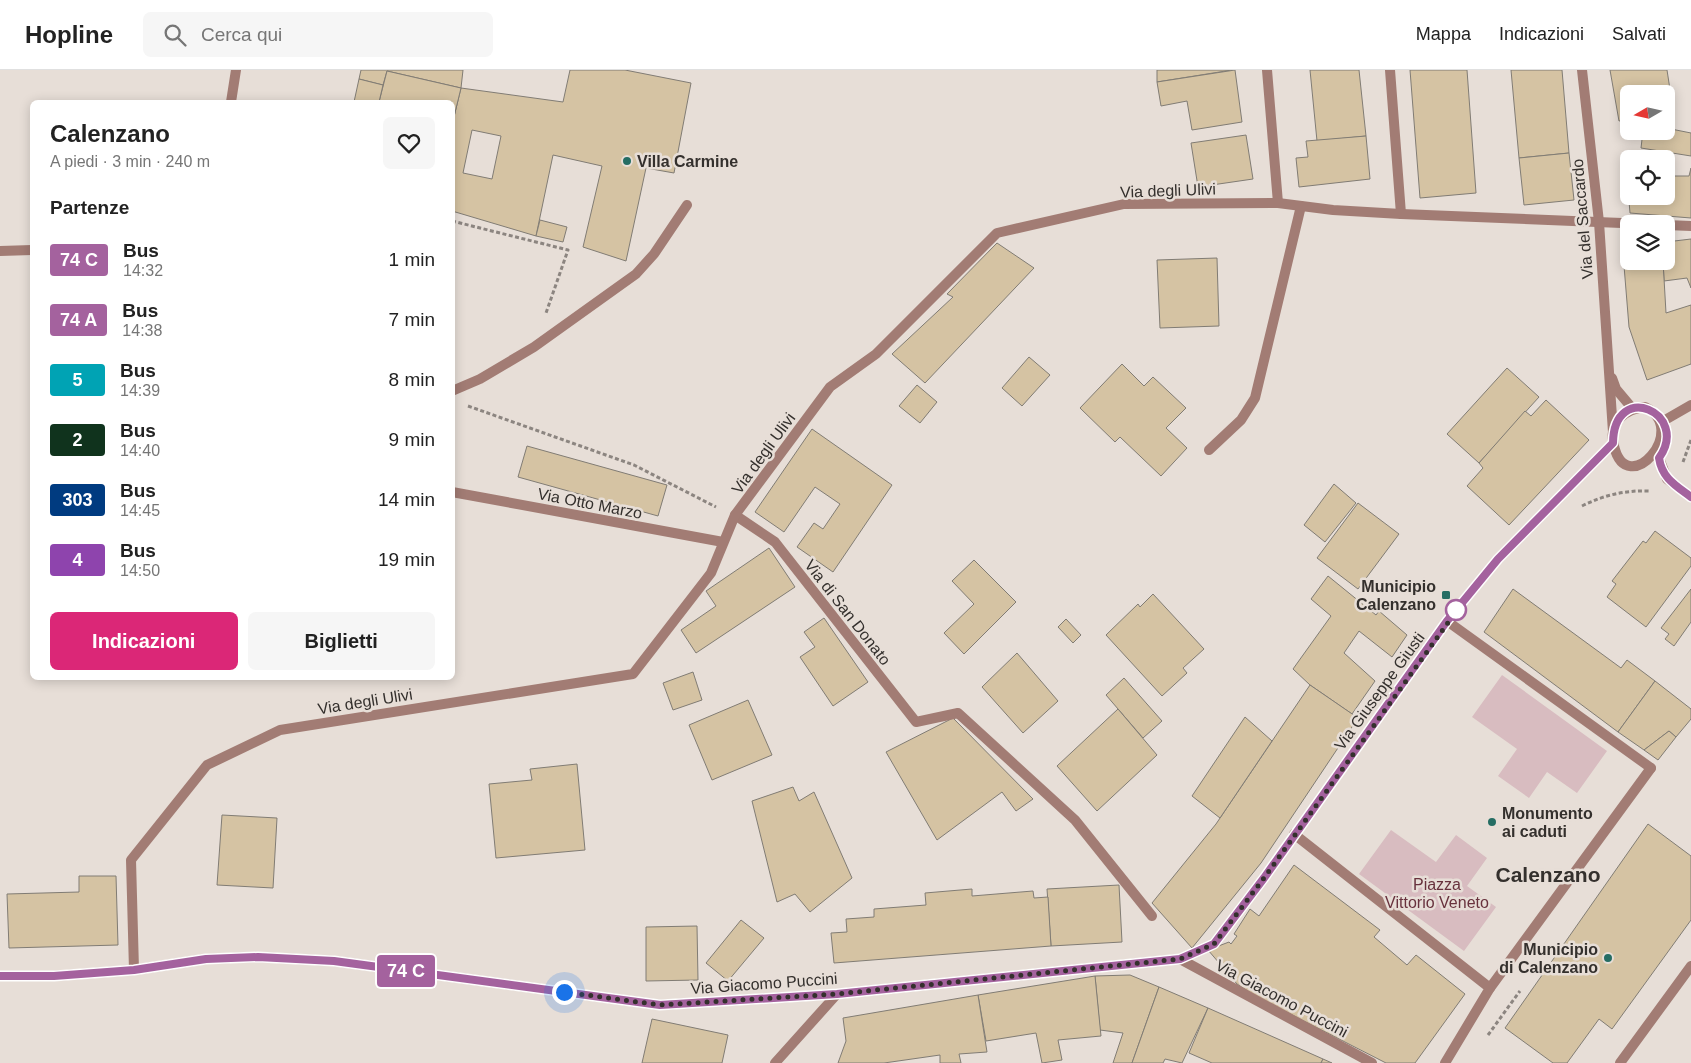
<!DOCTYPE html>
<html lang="it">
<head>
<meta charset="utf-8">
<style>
	:root { --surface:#fff; --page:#f6f6f6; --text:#222; --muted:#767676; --line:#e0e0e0; --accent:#db2777 }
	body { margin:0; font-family:Helvetica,sans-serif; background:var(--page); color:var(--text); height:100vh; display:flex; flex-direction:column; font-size:19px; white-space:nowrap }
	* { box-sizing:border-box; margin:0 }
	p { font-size:16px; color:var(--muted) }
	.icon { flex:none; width:28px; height:28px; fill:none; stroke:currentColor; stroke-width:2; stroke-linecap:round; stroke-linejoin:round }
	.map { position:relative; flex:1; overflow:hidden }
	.side { position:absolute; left:30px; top:30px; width:425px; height:580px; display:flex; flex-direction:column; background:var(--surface); border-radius:8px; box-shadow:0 2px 12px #0003 }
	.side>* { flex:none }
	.badge { padding:0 10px; border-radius:4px; font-size:18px; line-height:32px }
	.needle { width:32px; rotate:261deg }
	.buttons { position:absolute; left:1620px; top:15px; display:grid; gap:10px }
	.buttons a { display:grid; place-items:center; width:55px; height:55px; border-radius:8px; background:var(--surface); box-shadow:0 2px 12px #0003; font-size:25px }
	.you { position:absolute; width:25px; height:25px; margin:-12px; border:4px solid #fff; border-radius:50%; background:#1a73e8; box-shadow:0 0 0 8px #1a73e833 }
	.map>.badge { position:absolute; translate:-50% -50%; box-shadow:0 0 0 2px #fff }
	h2 { padding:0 20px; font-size:19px; line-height:45px }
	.round { display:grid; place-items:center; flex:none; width:52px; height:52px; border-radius:8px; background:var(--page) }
	.overview { display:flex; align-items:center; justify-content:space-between; height:85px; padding:0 20px }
	h1 { font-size:24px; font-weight:700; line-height:38px }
	.cta { display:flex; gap:10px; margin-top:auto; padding:10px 20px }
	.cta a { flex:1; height:58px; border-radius:8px; background:var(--accent); color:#fff; font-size:20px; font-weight:700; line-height:58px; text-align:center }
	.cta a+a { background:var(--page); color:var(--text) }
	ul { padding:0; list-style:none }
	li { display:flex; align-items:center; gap:15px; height:60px; padding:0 20px }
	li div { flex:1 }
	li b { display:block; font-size:19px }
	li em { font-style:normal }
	li .badge { min-width:55px; font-weight:700; text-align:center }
	header { display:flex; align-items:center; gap:30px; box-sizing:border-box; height:70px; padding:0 25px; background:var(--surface); border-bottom:1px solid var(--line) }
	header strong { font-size:24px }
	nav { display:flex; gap:28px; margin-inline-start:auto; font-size:18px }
	.search { width:350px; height:45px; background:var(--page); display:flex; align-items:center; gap:12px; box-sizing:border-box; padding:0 18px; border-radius:8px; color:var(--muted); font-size:19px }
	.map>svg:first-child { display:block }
	.green { fill:#d8bcc0 }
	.building { fill:#d5c3a3; stroke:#817c74; fill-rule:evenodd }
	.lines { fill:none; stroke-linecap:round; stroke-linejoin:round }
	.path { stroke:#8c8580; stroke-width:3; stroke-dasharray:4 2.5; stroke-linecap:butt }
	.service { stroke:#a27c74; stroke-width:10 }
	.pedestrian { stroke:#a27c74; stroke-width:10 }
	.minor { stroke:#a27c74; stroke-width:10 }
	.tertiary { stroke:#a27c74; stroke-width:10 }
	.line-casing { stroke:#fff; stroke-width:11 }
	.line { stroke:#a4629e; stroke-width:8 }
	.walk { stroke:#34302d; stroke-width:5; stroke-dasharray:0 9 }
	.poi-dot { fill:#256d63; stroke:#e7ded7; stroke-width:2 }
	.stop-dot { fill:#fff; stroke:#a4629e; stroke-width:2.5 }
	.labels { text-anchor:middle; stroke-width:5; stroke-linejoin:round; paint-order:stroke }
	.poi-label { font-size:16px; font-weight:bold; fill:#34302d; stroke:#e7ded7; text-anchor:start }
	.street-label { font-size:16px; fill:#34302d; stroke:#e7ded7 }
	.park-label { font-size:16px; fill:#68323d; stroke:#e7ded7 }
	.district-label { font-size:21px; font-weight:bold; fill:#34302d; stroke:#e7ded7 }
</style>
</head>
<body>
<header>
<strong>Hopline</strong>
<div class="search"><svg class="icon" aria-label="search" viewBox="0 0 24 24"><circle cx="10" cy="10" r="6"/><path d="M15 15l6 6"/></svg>Cerca qui</div>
<nav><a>Mappa</a><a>Indicazioni</a><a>Salvati</a></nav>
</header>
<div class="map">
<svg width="1691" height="993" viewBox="0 0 1691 993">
	<rect width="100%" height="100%" fill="#e7ded7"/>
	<g class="green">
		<path d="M1502 605 1607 681 1577 723 1547 702 1529 728 1498 706 1517 679 1472 647Z"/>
		<path d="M1391 760 1436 792 1456 765 1487 788 1467 816 1496 837 1464 881 1359 804Z"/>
	</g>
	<g class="building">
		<path d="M361 0H463L461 18 387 1 383 15 359 9Z"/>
		<path d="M570 0H625L691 13 674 103 646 98 626 191 583 177 602 96 553 85 536 166 452 141V55L461 18 563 32ZM472 60 501 66 492 109 463 103Z"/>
		<path d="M1157 0H1232L1157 12Z"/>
		<path d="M1235 0 1242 52 1192 60 1187 31 1161 36 1157 12Z"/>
		<path d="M1310 0H1359L1366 66 1317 71Z"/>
		<path d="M1410 0H1467L1476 123 1420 128Z"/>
		<path d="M1511 0H1562L1569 83 1519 88Z"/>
		<path d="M1610 0H1667L1671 26H1666V24H1629V49L1619 51Z"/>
		<path d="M387 1 461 18 452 55V32H379Z"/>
		<path d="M359 9 383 15 379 32H354Z"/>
		<path d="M1666 58 1691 63V86L1641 78 1643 61H1666Z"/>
		<path d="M1246 65 1253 109 1198 117 1191 73Z"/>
		<path d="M1366 66 1370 109 1299 117 1296 88 1308 87 1306 71Z"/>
		<path d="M1569 83 1574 130 1524 135 1519 88Z"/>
		<path d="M1691 98V148L1630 143 1627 107H1629V126H1666V106H1689Z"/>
		<path d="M540 150 567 157 563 172 536 166Z"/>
		<path d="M1691 169V218L1687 208 1664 211 1663 191H1666V172Z"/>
		<path d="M1622 171 1629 172V191H1663L1666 243 1691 235V294L1647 310 1629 257Z"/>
		<path d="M997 173 1034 198 925 313 892 284 953 227 947 224Z"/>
		<path d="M1217 188 1219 256 1160 258 1157 190Z"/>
		<path d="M1029 287 1050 305 1022 336 1002 318Z"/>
		<path d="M1122 294 1144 316 1153 307 1186 338 1166 358 1187 378 1161 406 1120 367 1115 372 1080 338Z"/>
		<path d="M1507 298 1539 327 1479 393 1447 364Z"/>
		<path d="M917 315 937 332 920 353 899 336Z"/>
		<path d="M1546 330 1589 370 1509 455 1467 416 1483 398 1479 393 1525 341 1531 346Z"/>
		<path d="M812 359 892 415 833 502 797 477 814 453 823 459 840 434 815 417 784 462 755 442Z"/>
		<path d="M527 376 667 415 658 446 518 407Z"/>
		<path d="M1334 414 1356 433 1325 472 1304 455Z"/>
		<path d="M1358 433 1399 464 1358 519 1317 488Z"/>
		<path d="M1655 461 1691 488V496L1646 557 1607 527 1616 514 1612 511 1643 471 1646 473Z"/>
		<path d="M769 478 795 517 696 583 681 560 716 536 706 521Z"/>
		<path d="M974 490 1016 532 964 584 944 563 974 534 952 511Z"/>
		<path d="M1328 506 1376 545 1379 541 1407 565 1392 587 1359 561 1344 583 1375 611 1352 644 1310 615 1293 599 1331 546 1311 529Z"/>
		<path d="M1513 519 1621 598 1627 590 1655 611 1618 662 1484 562Z"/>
		<path d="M1691 519V552L1674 576 1665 569 1669 564 1661 558Z"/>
		<path d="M1153 524 1204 579 1183 598 1187 603 1162 626 1106 565 1138 534 1140 537Z"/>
		<path d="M824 548 868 612 833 636 800 587 815 577 804 562Z"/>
		<path d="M1066 549 1081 565 1073 573 1058 557Z"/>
		<path d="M1017 583 1058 631 1023 663 982 617Z"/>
		<path d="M693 602 702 630 673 640 663 613Z"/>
		<path d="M1124 608 1162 651 1143 668 1106 625Z"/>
		<path d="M1655 611 1691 639V649L1676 667 1669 661 1644 680 1618 662Z"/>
		<path d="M1310 615 1358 648 1261 793 1192 878 1152 833 1216 754Z"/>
		<path d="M748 630 772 685 712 710 689 655Z"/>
		<path d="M1118 639 1157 685 1097 741 1057 696Z"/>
		<path d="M1245 647 1272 671 1220 748 1192 726Z"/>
		<path d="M953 648 1033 729 1016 741 1002 722 937 770 886 682Z"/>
		<path d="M1669 661 1676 667 1658 690 1644 680Z"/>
		<path d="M577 694 585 780 496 788 489 714 532 710 530 699Z"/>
		<path d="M793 717 799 731 814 722 852 808 810 842 795 824 777 832 752 731Z"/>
		<path d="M222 745 277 748 273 818 217 815Z"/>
		<path d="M1648 754 1691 786V850L1612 959 1599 949 1567 993H1553L1505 958Z"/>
		<path d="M1294 795 1380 860 1374 867 1407 895 1416 885 1465 924 1415 993H1386L1257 927 1237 914 1208 880 1229 872 1231 874 1237 866 1234 864 1250 839 1259 846Z"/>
		<path d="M79 806H116L118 875 9 878 7 824 79 822Z"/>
		<path d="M1119 815 1122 872 1051 876 1047 819Z"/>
		<path d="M972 819V826L1033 821 1034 828 1048 827 1051 876 834 893 831 863 847 862 846 849 874 847V839L926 835 925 823Z"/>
		<path d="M741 850 764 868 728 911 706 893Z"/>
		<path d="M697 856 698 910 646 911V857Z"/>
		<path d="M1130 905 1159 917 1132 993H1113L1123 963 1100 960 1095 906Z"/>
		<path d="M1095 906 1101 966 1058 970 1062 990 1042 993 1036 963 986 971 978 925Z"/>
		<path d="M1159 917 1208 938 1182 993 1165 989 1163 993H1132Z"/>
		<path d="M978 925 987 982 959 984 961 993H940V985L884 993H838L846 971 843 948Z"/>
		<path d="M1208 938 1323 989 1321 993H1212L1189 983Z"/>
		<path d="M652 949 728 965 722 993H642Z"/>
		<path d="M1323 989 1332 993H1321Z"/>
	</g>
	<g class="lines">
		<g class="path">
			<path d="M452 151 568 180 546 243"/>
			<path d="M468 336 634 395 716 437"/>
			<path d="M1683 392 1691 370"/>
			<path d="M1582 436C1604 425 1625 420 1650 421"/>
			<path d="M1488 965 1520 921"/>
		</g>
		<g class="service">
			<path d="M452 321 480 309 534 277 636 204 654 184 687 135"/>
			<path d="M1209 380 1241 350 1255 328 1301 136"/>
		</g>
		<path class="pedestrian" d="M1490 918 1651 698"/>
		<g class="minor">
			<path d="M1267 0 1278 133"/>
			<path d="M1390 0 1401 144"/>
			<path d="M1582 0 1599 152 1613 362"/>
			<path d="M231 32 236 0"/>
			<path d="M1666 155 1691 156"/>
			<path d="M0 181 32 180"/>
			<path d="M1612 308 1616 319 1632 338"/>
			<path d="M452 422 723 472"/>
			<path d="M735 445 775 472 916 652 958 643 1075 750 1152 846"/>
			<path d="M1447 551 1651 698"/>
			<path d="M1294 764 1490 918 1445 993"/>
			<path d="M1180 889 1372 993"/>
			<path d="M134 900 131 790 207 695 280 660 633 604 711 503 735 445 830 317 876 284 997 163 1124 134 1278 133 1333 140 1401 144 1646 154"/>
			<path d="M775 993 837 924"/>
			<path d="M1620 993 1691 896"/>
		</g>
		<g class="tertiary">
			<path d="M1645 337C1691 359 1627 431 1614 376 1608 353 1624 339 1645 337Z"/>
			<path d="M1665 350 1691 335"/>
			<path d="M1659 388 1667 409 1691 427"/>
			<path d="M0 906H54L134 900 206 889 258 887 334 891 660 935 837 924 1180 889 1214 874 1264 808 1447 551 1498 489 1613 373"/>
		</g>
	</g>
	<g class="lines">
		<defs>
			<path id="line" d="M0 906H54L134 900 206 889 258 887 334 891 660 935 837 924 1180 889 1214 874 1264 808 1447 551 1498 489 1613 373C1614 309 1691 343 1659 388 1662 408 1675 415 1691 427"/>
		</defs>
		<use href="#line" class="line-casing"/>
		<use href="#line" class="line"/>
		<path class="walk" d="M564 922 660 935 837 924 1180 889 1214 874 1264 808 1460 536 1456 540"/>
	</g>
	<g class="poi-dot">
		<circle cx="627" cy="91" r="5"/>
		<rect x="1441" y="520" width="10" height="10" rx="2.5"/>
		<circle cx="1492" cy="752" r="5"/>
		<circle cx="1608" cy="888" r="5"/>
	</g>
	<circle class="stop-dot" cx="1456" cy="540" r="10"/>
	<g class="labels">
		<g class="poi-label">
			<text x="637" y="97">Villa Carmine</text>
			<text x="1436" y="522" text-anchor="end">Municipio<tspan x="1436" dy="18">Calenzano</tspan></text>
			<text x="1502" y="749">Monumento<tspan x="1502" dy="18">ai caduti</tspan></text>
			<text x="1598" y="885" text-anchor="end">Municipio<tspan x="1598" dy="18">di Calenzano</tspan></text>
		</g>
		<g class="street-label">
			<text transform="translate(1168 120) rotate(-2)" y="6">Via degli Ulivi</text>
			<text transform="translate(1582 149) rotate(-95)" y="6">Via del Saccardo</text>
			<text transform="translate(763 383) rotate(-54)" y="6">Via degli Ulivi</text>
			<text transform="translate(590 433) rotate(11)" y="6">Via Otto Marzo</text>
			<text transform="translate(848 542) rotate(52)" y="6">Via di San Donato</text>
			<text transform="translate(1379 621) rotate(-54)" y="6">Via Giuseppe Giusti</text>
			<text transform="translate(365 631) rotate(-9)" y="6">Via degli Ulivi</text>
			<text transform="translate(764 913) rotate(-4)" y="6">Via Giacomo Puccini</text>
			<text transform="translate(1282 928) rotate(28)" y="6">Via Giacomo Puccini</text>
		</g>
		<g class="park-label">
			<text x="1437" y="820">Piazza<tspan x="1437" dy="18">Vittorio Veneto</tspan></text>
		</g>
		<g class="district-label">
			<text x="1548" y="812">Calenzano</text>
		</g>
	</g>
</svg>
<div class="buttons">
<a><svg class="needle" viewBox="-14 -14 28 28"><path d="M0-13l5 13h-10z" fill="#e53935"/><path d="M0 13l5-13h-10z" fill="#767676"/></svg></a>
<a><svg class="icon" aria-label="locate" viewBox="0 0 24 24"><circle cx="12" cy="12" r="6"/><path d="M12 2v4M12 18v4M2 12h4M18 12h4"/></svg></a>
<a><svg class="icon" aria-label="layers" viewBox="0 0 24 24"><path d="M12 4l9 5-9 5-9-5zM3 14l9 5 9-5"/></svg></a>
</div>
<div class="you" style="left:564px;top:922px"></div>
<b class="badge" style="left:406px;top:901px;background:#a4629e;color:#fff">74 C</b>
<section class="side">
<div class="overview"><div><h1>Calenzano</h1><p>A piedi · 3 min · 240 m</p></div><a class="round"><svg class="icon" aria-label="heart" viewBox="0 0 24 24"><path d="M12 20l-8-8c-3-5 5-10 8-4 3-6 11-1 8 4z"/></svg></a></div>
<h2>Partenze</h2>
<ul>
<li><span class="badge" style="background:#a4629e;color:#fff">74 C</span><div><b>Bus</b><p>14:32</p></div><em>1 min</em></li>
<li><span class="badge" style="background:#a4629e;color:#fff">74 A</span><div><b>Bus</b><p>14:38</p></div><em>7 min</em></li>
<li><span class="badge" style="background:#00a3b4;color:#fff">5</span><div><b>Bus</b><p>14:39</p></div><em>8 min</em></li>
<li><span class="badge" style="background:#10331d;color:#fff">2</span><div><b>Bus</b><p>14:40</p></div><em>9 min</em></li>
<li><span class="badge" style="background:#003b80;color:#fff">303</span><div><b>Bus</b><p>14:45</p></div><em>14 min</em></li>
<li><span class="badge" style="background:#8e44ad;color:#fff">4</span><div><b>Bus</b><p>14:50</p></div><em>19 min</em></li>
</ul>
<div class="cta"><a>Indicazioni</a><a>Biglietti</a></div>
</section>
</div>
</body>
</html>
